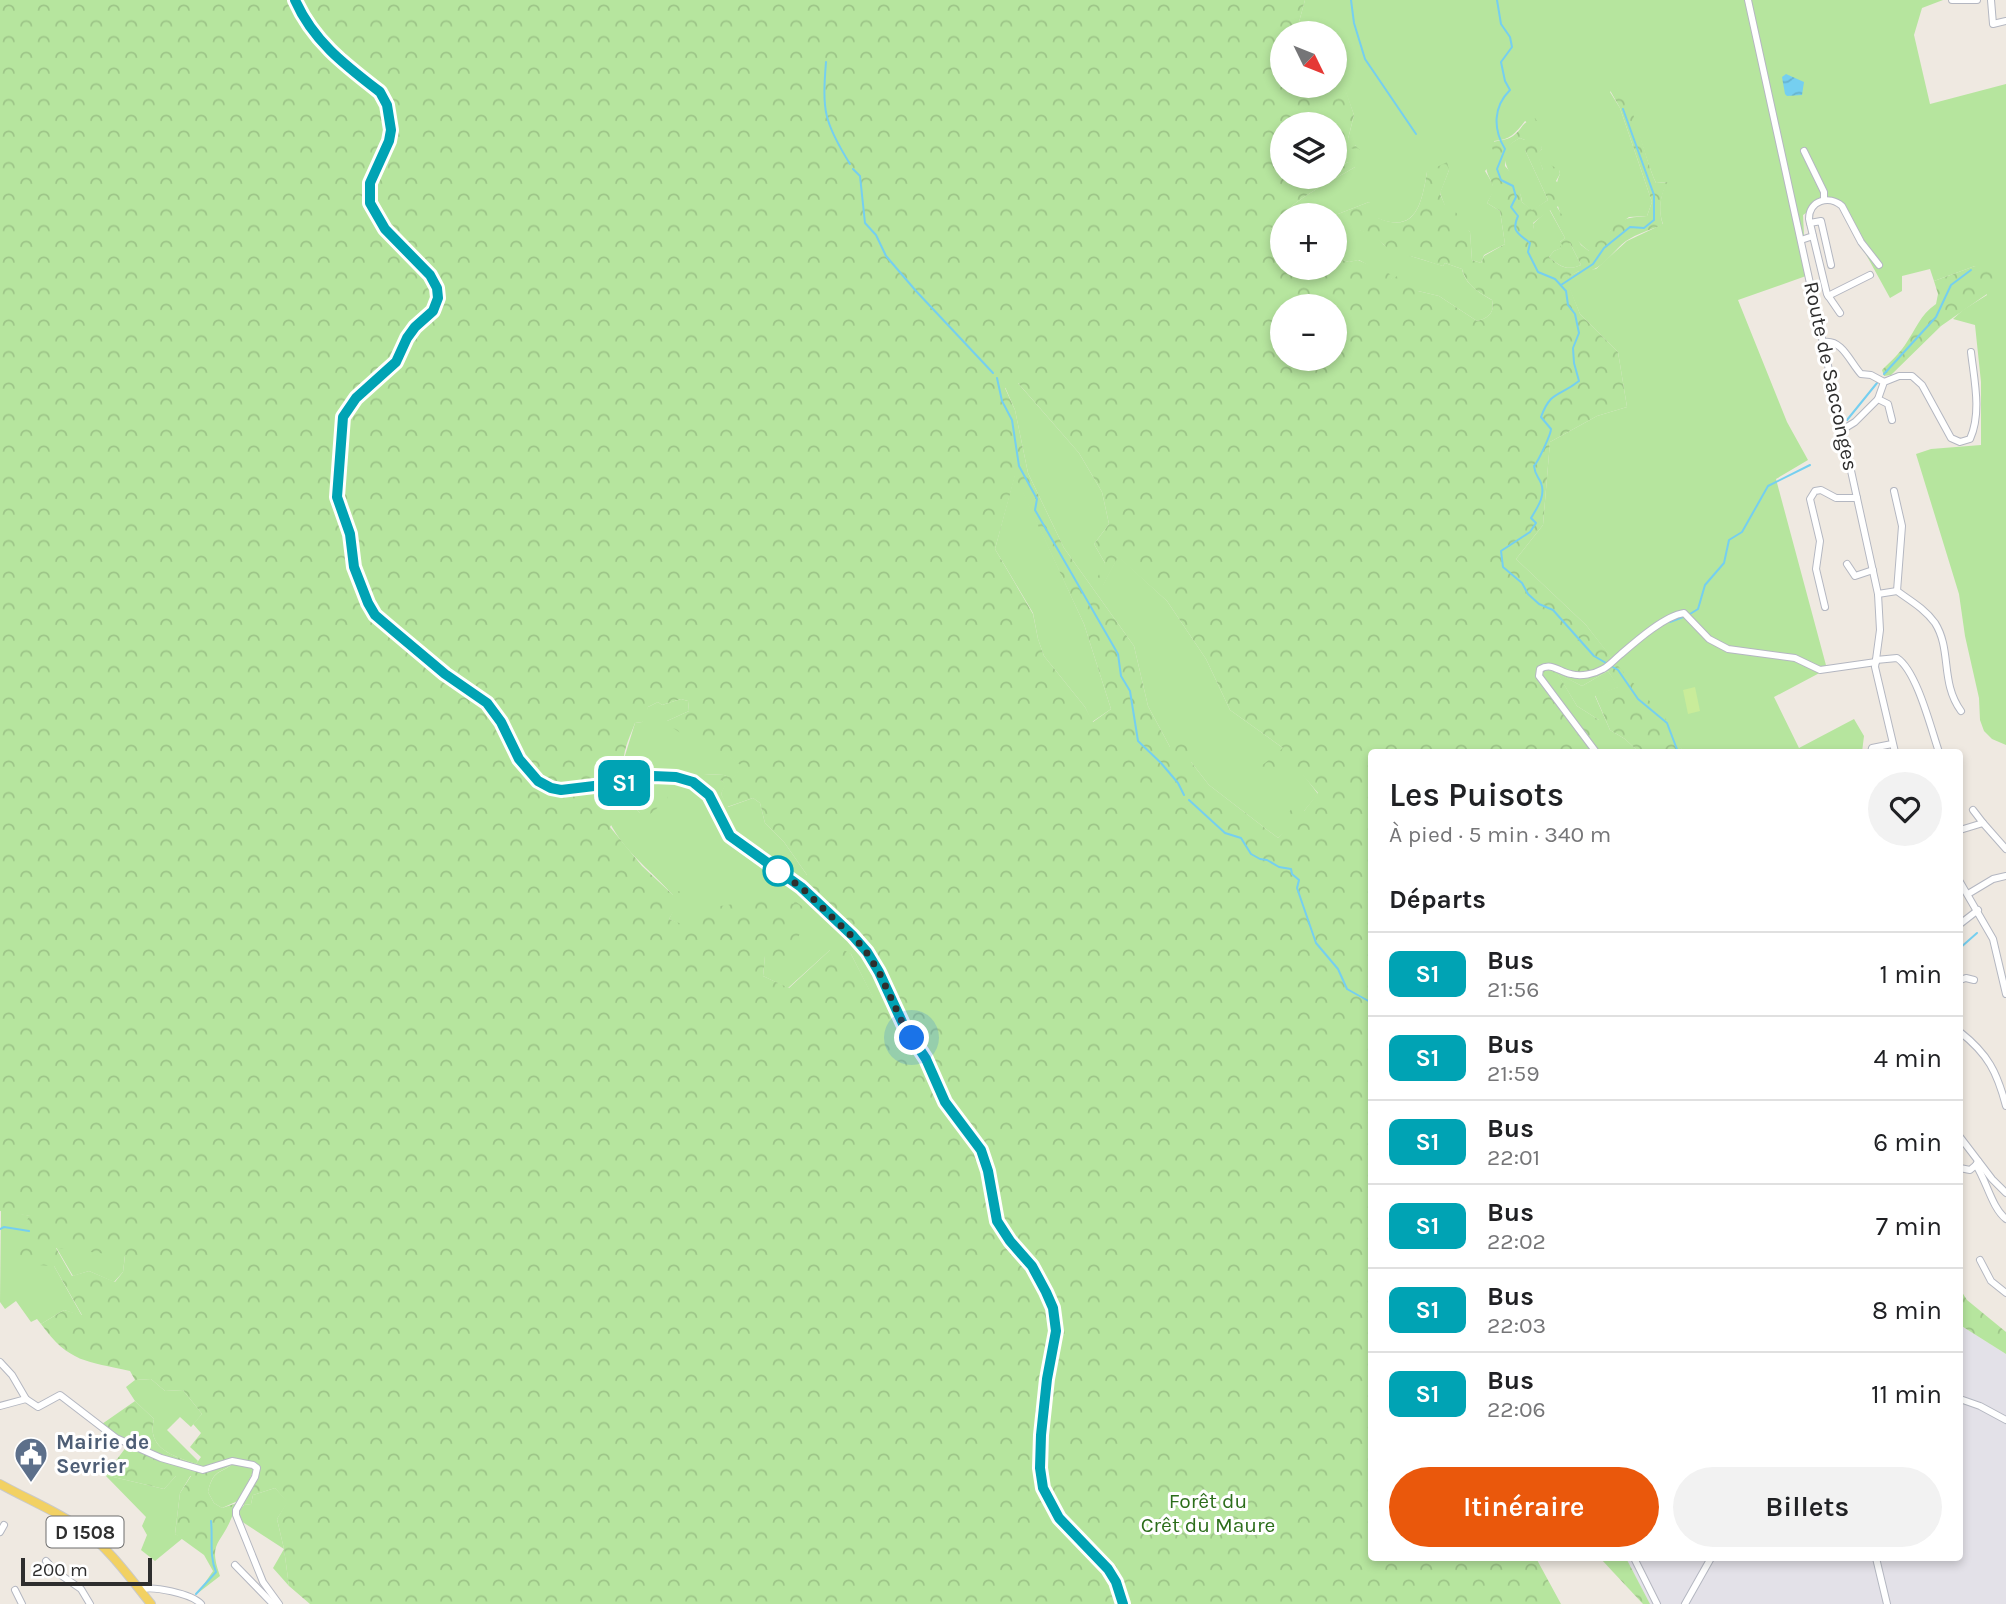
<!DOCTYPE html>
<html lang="fr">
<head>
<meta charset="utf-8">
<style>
	:root { --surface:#fff; --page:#f2f2f2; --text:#202124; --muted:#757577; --line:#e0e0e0; --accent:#ea580c }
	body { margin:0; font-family:Karla,sans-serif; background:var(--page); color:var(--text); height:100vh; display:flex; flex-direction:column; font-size:26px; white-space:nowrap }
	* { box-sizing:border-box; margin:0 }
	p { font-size:23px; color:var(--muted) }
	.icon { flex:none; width:38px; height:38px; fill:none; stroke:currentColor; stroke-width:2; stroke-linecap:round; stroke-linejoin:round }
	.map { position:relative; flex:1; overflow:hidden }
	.details { position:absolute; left:1368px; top:749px; width:595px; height:812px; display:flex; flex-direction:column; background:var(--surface); border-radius:7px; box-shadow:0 4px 10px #0003 }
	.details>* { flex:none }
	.badge { padding:0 14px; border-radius:10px; font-size:24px; line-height:46px }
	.needle { width:46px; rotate:133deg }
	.tools { position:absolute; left:1270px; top:21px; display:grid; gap:14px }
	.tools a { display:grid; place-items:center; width:77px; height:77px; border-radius:50%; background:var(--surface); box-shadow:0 4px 10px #0003; font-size:35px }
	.scale { position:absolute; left:21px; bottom:18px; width:131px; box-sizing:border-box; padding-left:7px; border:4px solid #2e2e2e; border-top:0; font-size:19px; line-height:24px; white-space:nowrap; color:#2e2e2e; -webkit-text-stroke:5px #fff; paint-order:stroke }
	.you { position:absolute; width:35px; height:35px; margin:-18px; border:5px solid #fff; border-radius:50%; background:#1a73e8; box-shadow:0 0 0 10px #1a73e833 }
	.map>.badge { position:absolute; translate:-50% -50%; box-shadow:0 0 0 4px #fff }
	h2 { padding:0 21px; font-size:26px; line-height:63px }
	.round { display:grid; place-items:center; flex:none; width:74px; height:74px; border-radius:37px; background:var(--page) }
	.summary { display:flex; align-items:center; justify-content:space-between; height:119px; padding:0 21px }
	h1 { font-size:33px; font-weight:600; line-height:52px }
	.action { display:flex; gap:14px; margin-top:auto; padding:14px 21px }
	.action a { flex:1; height:80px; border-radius:42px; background:var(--accent); color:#fff; font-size:28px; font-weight:600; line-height:80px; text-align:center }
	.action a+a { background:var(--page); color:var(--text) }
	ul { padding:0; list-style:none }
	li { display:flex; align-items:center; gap:21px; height:84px; padding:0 21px; border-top:2px solid var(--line) }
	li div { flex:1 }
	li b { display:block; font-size:26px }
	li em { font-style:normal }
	li .badge { min-width:77px; font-weight:700; text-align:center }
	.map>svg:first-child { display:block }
	.industrial { fill:#e3e1e8 }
	.grass { fill:#b6e59e }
	.forest { fill:url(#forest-crowns); fill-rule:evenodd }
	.pitch { fill:#c9ec9a }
	.water { fill:url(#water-waves) }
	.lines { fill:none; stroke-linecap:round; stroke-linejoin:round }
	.stream { stroke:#75cff0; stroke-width:2 }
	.minor-casing { stroke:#b4b7c1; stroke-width:8 }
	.major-casing { stroke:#c9c9c9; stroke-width:10 }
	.minor { stroke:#fff; stroke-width:6 }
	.major { stroke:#f2d163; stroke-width:8 }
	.line-casing { stroke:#fff; stroke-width:16 }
	.line { stroke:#00a3b4; stroke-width:10 }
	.walk { stroke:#2e2e2e; stroke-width:7; stroke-dasharray:0 12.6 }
	.stop-dot { fill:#fff; stroke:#00a3b4; stroke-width:3.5 }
	.labels { text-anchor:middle; stroke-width:6; stroke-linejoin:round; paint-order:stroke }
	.shield { fill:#fff; stroke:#6d6d6d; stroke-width:2 }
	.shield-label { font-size:19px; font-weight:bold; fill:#2e2e2e }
	.street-label { font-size:21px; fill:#2e2e2e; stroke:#fff }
	.service-label { font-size:21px; font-weight:bold; fill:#4e5e75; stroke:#fff; text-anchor:start }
	.park-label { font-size:21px; fill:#2c6e1b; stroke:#fff }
</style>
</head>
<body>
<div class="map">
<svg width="2006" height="1604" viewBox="0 0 2006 1604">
	<defs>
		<pattern id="forest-crowns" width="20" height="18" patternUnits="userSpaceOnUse" patternTransform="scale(1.75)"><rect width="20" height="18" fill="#b6e59e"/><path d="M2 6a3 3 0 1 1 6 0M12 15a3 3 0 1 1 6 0" fill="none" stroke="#9dc588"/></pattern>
		<pattern id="water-waves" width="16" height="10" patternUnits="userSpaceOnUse" patternTransform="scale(1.75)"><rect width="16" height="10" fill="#75cff0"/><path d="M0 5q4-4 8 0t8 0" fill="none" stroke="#66b2ce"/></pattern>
	</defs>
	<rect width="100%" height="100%" fill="#efe9e1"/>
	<path class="industrial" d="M1960 1325 2006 1354V1604H1650L1626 1558H1960Z"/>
	<g class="grass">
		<path d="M1305 0H1943L1922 8 1914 35 1930 104 2006 84V745L1992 739 1984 731 1980 720 1979 698 1965 636 1959 594 1916 454 1931 449 1981 445V382L1975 325 1953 319 1963 310 1987 295 1975 266 1934 281 1930 269 1902 276V291L1890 298 1836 200 1824 201 1803 215 1806 276 1738 300 1787 422 1808 460 1776 479 1827 669 1774 697 1799 748 1854 719 1864 736 1862 752H1684L1586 625 1516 559 1543 525 1550 442 1597 416 1627 407 1618 352 1580 314 1565 278 1579 271 1596 269 1627 241 1663 224C1658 211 1660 195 1667 182L1656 183C1642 151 1637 113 1615 86L1610 92 1620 108 1652 202 1647 216 1629 217 1610 231 1589 251C1568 236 1547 200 1560 174L1559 170H1543L1537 154 1542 149C1539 139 1534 126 1525 121 1516 133 1510 140 1494 141L1497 157 1485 171C1494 186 1497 187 1487 203L1500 211 1505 244 1484 255 1481 263 1472 260 1470 232 1445 206 1440 193 1449 170 1427 172C1422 201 1417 235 1377 218L1369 202 1338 214 1283 215 1282 246 1270 231C1287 201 1327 184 1355 167L1348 162 1335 169V147L1356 146 1350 143 1348 139 1354 115 1335 62V33H1296Z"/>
		<path d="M1520 138 1525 140V150L1548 200 1532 211 1522 202C1521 180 1485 155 1520 138Z"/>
		<path d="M1549 209 1565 238 1560 242 1570 243 1581 265C1567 271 1561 267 1549 257L1554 251 1561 248 1545 247 1534 229 1533 224Z"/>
		<path d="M1352 228 1374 234 1384 245 1404 254 1443 266 1445 263 1462 269C1465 284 1479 293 1492 300 1495 312 1489 318 1477 321L1439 296 1418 291 1392 279 1359 260 1349 262 1335 258V232Z"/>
		<path d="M1017 382 1079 453 1102 492 1109 524 1094 544 1105 563 1103 585 1118 556 1167 601 1206 659 1230 710 1283 748 1318 794 1291 827 1278 838 1209 785 1191 762 1170 747 1148 706 1134 646 1064 548 1028 473 1015 410 1005 387Z"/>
		<path d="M1015 474 1084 624 1111 709 1092 722 1085 707 1044 656 1038 639 1033 613 995 549Z"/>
		<path d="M1608 671 1619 687 1595 696 1610 730 1625 739 1639 752H1601L1595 746 1599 720 1577 706 1557 673 1582 686Z"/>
		<path d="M681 699 688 701 689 711 667 721 706 740 743 766 733 779 724 775 703 774 721 780 726 784 721 794 728 807 753 798 760 803 765 823 784 842 807 875 877 961 891 991 873 998 851 954 830 950 788 988 763 976 765 956 771 948 752 959 669 919 678 901C647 864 619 852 601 803L610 792 623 808 629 801 640 813 634 785 623 762 635 723 642 722 648 707 658 702 662 705Z"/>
		<path d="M1 1210 31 1216 54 1266 82 1316 64 1310 41 1324 37 1319 31 1322 16 1301 5 1309 0 1302Z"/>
		<path d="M56 1247 125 1255 123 1272 114 1282 89 1271 73 1276Z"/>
		<path d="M151 1379 165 1391 183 1390 202 1414 191 1427 180 1417 167 1430 198 1461 196 1464C174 1456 146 1449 154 1419L135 1401 126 1387 135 1380Z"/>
		<path d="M237 1459 256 1465 240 1500 222 1508 214 1503 208 1492C214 1465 224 1476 237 1459Z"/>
		<path d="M105 1475 164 1489 176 1476 191 1475 180 1493 175 1534 183 1538 155 1561 141 1550 147 1535 142 1526 146 1517Z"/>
		<path d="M275 1488 288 1502 277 1519 284 1549 289 1586 273 1568 284 1549 241 1521 238 1512 244 1505 251 1504 253 1495Z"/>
	</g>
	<g class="forest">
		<path d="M0 0H1305L1296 33H1283L1282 86 1310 97 1318 86H1335L1336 61 1354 115 1348 139 1360 150 1340 146 1335 147V124H1283V177H1316V180L1322 177H1335V169L1348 162 1356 163 1355 167C1327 184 1287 201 1270 231L1283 245V268H1335V258L1349 262 1358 260 1390 274 1392 279 1399 275 1417 284 1418 291 1439 296 1477 321C1489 318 1495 312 1492 300 1478 292 1466 285 1462 269L1445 263 1443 266C1429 263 1411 253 1397 256 1374 237 1368 225 1335 232V215H1317L1319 213 1338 214 1369 202 1376 208 1378 218C1417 235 1422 201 1427 172L1447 162 1449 170 1440 194 1445 205 1450 204 1470 232 1472 260 1481 263 1484 256 1505 244 1500 211 1487 203C1501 179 1484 183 1486 159L1496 157 1490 143C1498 140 1506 141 1513 136 1523 129 1521 122 1535 118L1537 121 1530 124 1539 129 1542 149 1538 154 1543 170 1551 165 1559 170 1560 174 1556 181 1561 186 1565 200 1557 207 1581 245 1589 251 1590 240 1600 232 1610 231C1618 218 1633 217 1647 216L1652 202 1620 108 1607 85V81L1612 78 1615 79C1615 89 1621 91 1625 98 1638 118 1645 159 1656 183L1668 182C1660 195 1658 210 1663 225 1651 229 1637 234 1626 241 1611 252 1600 275 1579 271L1566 278 1580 314 1618 352 1627 407 1597 416 1550 442 1543 525 1516 559 1586 625 1619 667 1682 737 1678 743 1684 752H1639L1625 739 1610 730 1595 695 1618 687 1608 671 1582 686 1558 674 1577 706 1599 720 1605 735 1596 746 1601 752H1372V1558H1536L1561 1604H310L289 1586 284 1549 277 1519 287 1502 275 1488 253 1495 251 1504 244 1505 235 1493 246 1488 256 1465 237 1459C223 1476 214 1465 208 1492L214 1503 222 1508 237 1503C234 1509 234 1513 231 1519 220 1546 208 1542 220 1576L198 1593 213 1571 204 1555 175 1534 180 1493 191 1476H176L164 1489 105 1475 127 1446 102 1424 135 1401 154 1419C146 1449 174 1456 196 1464L201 1457 190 1447 201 1433 193 1424 202 1414 183 1390 165 1391 151 1379 135 1380 130 1371C87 1361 69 1363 41 1324L64 1310 82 1315 54 1266 21 1264 15 1234 30 1216 0 1211ZM1520 138 1525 140V150L1548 200 1532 210 1522 202 1518 181 1505 166C1506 153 1507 144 1520 138ZM1550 210 1565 238 1560 242 1563 246 1570 243 1581 265C1566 271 1561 267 1549 257L1554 251 1562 248 1558 243 1546 247V240L1538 229H1534L1533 223ZM1283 306H1335V359H1283ZM1018 383 1079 453 1102 492 1109 524 1094 544 1105 563 1096 580 1103 586 1118 557 1167 601 1206 659 1230 710 1283 748 1259 768 1267 779 1300 772 1318 793 1304 811 1293 807 1286 816 1293 823 1278 838 1209 785 1191 762 1202 752 1192 740 1170 747 1148 706 1134 646 1064 548 1028 473 1015 410 1005 388ZM1015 476 1084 624 1111 709 1093 722 1085 707 1044 656 1038 639 1033 614 995 549ZM681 699 688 701 689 711 667 721V724L700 746 706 741 742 766 733 778 724 775 703 774 698 778 717 783 721 780 725 784 721 794 727 807 753 798 760 803 765 823 784 842 807 875 800 881 821 904 815 913 842 935 850 929C869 946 880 967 891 991L873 997 851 954 842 949 830 950 789 988 763 976 765 956H774L778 953 787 958 811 913 795 901 793 904 783 897 699 909 684 925 669 919 684 894 679 891 673 895 642 866 610 827 614 820 601 803 610 792 622 808 629 801 640 813 649 815 668 799V789L661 783 635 785 632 776C615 764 629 740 635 723L642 722 647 718 648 707 658 702 662 705ZM56 1248 125 1256 123 1272 115 1282 89 1271 72 1276Z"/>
		<path d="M1975 266 1994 274 1997 287 1941 326 1891 375 1884 376 1882 370C1890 362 1899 354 1905 345 1916 329 1920 315 1936 304L1938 294 1934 281Z"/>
		<path d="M1960 1289 1967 1300 2006 1332V1354L1960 1325Z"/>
		<path d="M1600 1558H1626L1650 1604H1643Z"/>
	</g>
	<path class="pitch" d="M1695 687 1700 711 1688 714 1683 690Z"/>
	<path class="water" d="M1786 74 1804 82 1802 95 1787 96 1785 94 1782 77Z"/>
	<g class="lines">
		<g class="stream">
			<path d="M1351 0 1354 23 1365 59 1416 134"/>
			<path d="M1497 0 1501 24 1510 37 1512 47 1501 62 1505 81 1510 90C1493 107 1493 129 1505 149L1497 169 1501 180 1513 186 1516 197 1511 207 1518 216C1511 232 1518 233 1530 243L1528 252 1538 272 1555 279 1566 291 1568 305 1575 314 1579 333 1573 348 1574 363 1579 381C1559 397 1551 390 1541 417L1551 429C1551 434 1538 462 1534 466 1535 475 1538 476 1541 483 1546 496 1537 508 1531 518L1536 523 1530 532 1501 551 1503 567 1522 583 1528 594 1539 604 1553 610 1594 656 1618 670 1638 699 1667 723 1678 752"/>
			<path d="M826 62C822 111 824 122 850 164"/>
			<path d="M853 169 860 176 865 223 876 235 886 256 916 291 993 373"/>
			<path d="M1561 285 1593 264 1604 248 1630 227 1644 228 1654 220V195L1623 109"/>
			<path d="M1884 374 1936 317 1951 285 1971 270"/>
			<path d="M997 378 1002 401 1012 420 1019 466 1037 499 1035 510 1118 654 1121 676 1130 691 1138 741 1161 763 1178 783 1184 795"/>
			<path d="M1847 420 1877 383"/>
			<path d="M1690 614 1698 609 1705 585 1724 563 1729 540 1742 532 1768 486 1810 465"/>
			<path d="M1670 622 1683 617"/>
			<path d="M1189 800 1225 833 1241 838 1251 854 1260 859 1267 860 1279 867 1291 869 1292 874 1299 880 1297 888 1316 943 1338 969 1347 989 1372 1003"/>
			<path d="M1960 948 1977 933"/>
			<path d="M0 1229 4 1227 29 1231"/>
			<path d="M196 1594 216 1572C209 1556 213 1538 211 1521"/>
		</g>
		<defs>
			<g id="minor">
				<path d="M1748 0 1878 594 1880 630 1875 667 1895 752"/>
				<path d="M1952 0H1977"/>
				<path d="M1991 0 1993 24 2006 21"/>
				<path d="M1804 151 1824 192V200"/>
				<path d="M1810 223 1821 221 1831 265"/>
				<path d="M1813 236 1827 294 1840 313"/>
				<path d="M1804 239 1813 236C1812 231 1810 224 1809 219 1809 200 1829 195 1842 206L1861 242 1879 265"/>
				<path d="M1828 296 1870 275"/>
				<path d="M1824 342C1842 339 1850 362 1861 374L1871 375 1884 382"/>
				<path d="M1878 399 1884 382 1899 376H1912L1922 385 1951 438 1960 442 1970 439C1982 413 1974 379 1971 352"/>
				<path d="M1842 430 1855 422 1878 399 1888 404 1892 420"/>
				<path d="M1894 491 1902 526 1897 591"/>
				<path d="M1847 564 1855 576 1873 570"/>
				<path d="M1878 594 1897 591C1911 601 1925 609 1935 623 1952 650 1940 682 1961 711"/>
				<path d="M1825 607 1816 569 1820 541 1810 499 1815 491 1821 490 1836 498H1857"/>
				<path d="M1876 660 1897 658C1917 671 1931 729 1939 752"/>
				<path d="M1596 752 1539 676 1540 669C1552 662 1559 672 1571 674 1581 677 1594 674 1603 669 1609 666 1614 660 1620 655 1635 642 1664 616 1684 613L1709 639 1728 649 1795 658 1820 670 1876 662"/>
				<path d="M1871 752 1872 748 1892 744"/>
				<path d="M1973 810 1983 823"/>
				<path d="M1960 830 1983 823 2006 849"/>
				<path d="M1960 882 1993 939 2006 994"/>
				<path d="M1968 894 1993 879 2006 876"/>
				<path d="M1960 924 1978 910"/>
				<path d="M1960 980 1966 978 1974 980"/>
				<path d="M1960 1032C1988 1054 1997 1072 2006 1106"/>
				<path d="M1960 1137 1992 1179 2006 1193"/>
				<path d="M1978 1161 1976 1165C1987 1182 1992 1208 2006 1219"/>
				<path d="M1960 1168 1970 1170 1976 1165"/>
				<path d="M1980 1260 1991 1281 2006 1293"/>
				<path d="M0 1362 12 1375 26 1399"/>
				<path d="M1960 1399 1980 1406 2006 1420"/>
				<path d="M0 1406 26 1399 38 1407 60 1395 116 1438 161 1458 203 1470 232 1461 253 1465 257 1468 255 1477 236 1510V1515L263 1582 279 1604"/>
				<path d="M0 1532 4 1525"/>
				<path d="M1634 1558 1657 1604"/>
				<path d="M1876 1558 1887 1604"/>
				<path d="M46 1561 55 1571 81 1589 90 1604"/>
				<path d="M235 1565 273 1604"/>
				<path d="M15 1590 22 1604"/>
				<path d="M140 1590C152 1585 192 1594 201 1604"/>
				<path d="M1685 1604 1711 1558"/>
			</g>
			<g id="major">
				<path d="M295 0 306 23 325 47 377 89 385 98 390 116V134L370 183V203L385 229 425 268 437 288 438 301 433 311 411 332 396 362 356 398 343 417 337 497 350 534 354 567 368 603 383 622 438 669 487 703 501 722 519 759 533 775 545 785 561 790 619 783 653 776 685 778 699 786 709 795 724 829 733 839 801 887 863 947 879 972 903 1024 926 1059 945 1102 981 1150 988 1171 997 1221 1010 1241 1037 1273 1053 1308 1056 1324V1338L1049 1366 1041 1435 1039 1468 1043 1488 1059 1518 1108 1569 1116 1582 1123 1604"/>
				<path d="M0 1484C27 1499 56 1511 81 1528 109 1548 130 1578 151 1604"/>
			</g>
		</defs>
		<use href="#minor" class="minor-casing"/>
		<use href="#major" class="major-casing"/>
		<use href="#minor" class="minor"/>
		<use href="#major" class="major"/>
	</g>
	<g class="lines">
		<defs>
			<path id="line" d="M295 0C313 41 345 65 380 92L387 105 391 130 389 141 370 183V203L385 229 430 275 437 288 438 298 433 311 415 327 407 338 396 362 356 398 343 417 337 497 350 534 354 567 368 603 375 615 395 632 445 674 487 703 501 722 519 759 538 781 551 788 561 790 619 783 653 776 676 777 693 782 709 795 730 836 801 887 853 936 867 952 879 972 903 1024 926 1059 945 1102 981 1150 988 1171 997 1221 1010 1241 1032 1266 1046 1292 1053 1308 1056 1331 1047 1379 1041 1435 1040 1468 1043 1488 1059 1518 1108 1569 1116 1582 1123 1604"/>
		</defs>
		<use href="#line" class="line-casing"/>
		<use href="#line" class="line"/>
		<path class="walk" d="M778 871 776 870 801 887 863 947 879 972 903 1024 912 1038"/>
	</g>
	<defs>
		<symbol id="civic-pin" viewBox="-11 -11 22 30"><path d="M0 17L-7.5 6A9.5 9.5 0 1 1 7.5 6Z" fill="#5c6f8a" stroke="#fff"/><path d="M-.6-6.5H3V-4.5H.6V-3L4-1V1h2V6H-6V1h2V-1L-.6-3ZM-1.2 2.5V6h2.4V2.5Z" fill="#fff"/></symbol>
	</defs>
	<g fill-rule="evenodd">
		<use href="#civic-pin" x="12" y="1435" width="38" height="52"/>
	</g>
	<circle class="stop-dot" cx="778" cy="871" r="14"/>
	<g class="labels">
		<rect class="shield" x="46.5" y="1516.5" width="77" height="31" rx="5"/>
		<g class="shield-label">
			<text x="85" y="1539">D 1508</text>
		</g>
		<g class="street-label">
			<text transform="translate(1831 376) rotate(78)" y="7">Route de Sacconges</text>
		</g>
		<g class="service-label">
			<text x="56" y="1449">Mairie de<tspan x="56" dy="24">Sevrier</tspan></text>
		</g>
		<g class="park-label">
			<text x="1208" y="1508">Forêt du<tspan x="1208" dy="24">Crêt du Maure</tspan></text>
		</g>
	</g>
</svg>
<div class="tools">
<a><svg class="needle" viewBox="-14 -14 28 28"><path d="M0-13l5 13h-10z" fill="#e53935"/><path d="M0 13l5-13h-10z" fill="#757577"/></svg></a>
<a><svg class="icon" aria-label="layers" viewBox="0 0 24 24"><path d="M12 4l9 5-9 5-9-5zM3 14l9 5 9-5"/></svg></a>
<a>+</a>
<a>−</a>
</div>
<div class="scale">200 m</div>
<div class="you" style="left:912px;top:1038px"></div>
<b class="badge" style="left:624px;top:783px;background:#00a3b4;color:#fff">S1</b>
<section class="details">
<div class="summary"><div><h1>Les Puisots</h1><p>À pied · 5 min · 340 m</p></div><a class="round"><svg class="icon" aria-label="heart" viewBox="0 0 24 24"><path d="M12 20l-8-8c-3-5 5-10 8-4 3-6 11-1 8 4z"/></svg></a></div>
<h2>Départs</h2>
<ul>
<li><span class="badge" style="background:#00a3b4;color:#fff">S1</span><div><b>Bus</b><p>21:56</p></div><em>1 min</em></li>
<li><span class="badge" style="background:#00a3b4;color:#fff">S1</span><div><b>Bus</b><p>21:59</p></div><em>4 min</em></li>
<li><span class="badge" style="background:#00a3b4;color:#fff">S1</span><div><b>Bus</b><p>22:01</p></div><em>6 min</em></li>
<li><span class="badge" style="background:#00a3b4;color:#fff">S1</span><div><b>Bus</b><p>22:02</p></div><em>7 min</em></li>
<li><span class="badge" style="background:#00a3b4;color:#fff">S1</span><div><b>Bus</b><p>22:03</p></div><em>8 min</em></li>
<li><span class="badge" style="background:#00a3b4;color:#fff">S1</span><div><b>Bus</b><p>22:06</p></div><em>11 min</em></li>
</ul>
<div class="action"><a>Itinéraire</a><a>Billets</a></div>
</section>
</div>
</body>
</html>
